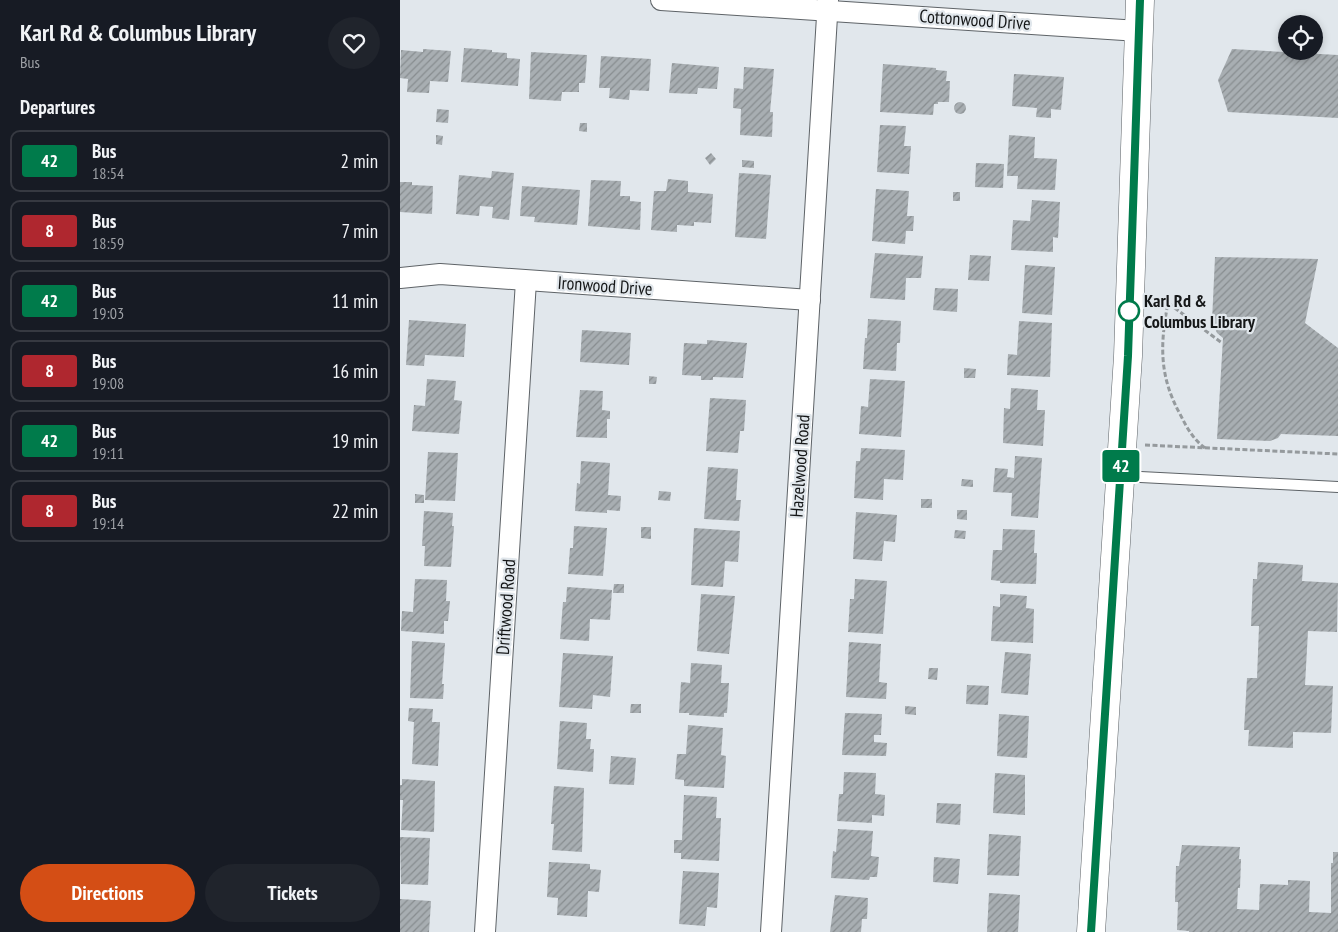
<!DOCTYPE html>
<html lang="en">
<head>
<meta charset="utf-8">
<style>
	:root { --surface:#171b24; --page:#20242c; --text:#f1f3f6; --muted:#9ea1a6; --line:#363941; --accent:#d44e15 }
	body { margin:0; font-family:"PT Sans Narrow",sans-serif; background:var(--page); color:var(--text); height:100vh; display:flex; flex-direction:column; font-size:19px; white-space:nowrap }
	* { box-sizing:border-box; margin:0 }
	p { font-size:16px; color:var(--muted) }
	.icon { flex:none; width:28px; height:28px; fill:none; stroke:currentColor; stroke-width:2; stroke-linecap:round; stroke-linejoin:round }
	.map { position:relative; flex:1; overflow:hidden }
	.side { display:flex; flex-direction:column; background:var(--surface); width:400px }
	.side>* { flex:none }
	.badge { padding:0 10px; border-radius:4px; font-size:18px; line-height:32px }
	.fabs { position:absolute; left:878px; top:15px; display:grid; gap:10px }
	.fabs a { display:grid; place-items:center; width:45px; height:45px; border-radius:50%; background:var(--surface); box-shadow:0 2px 8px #0003; font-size:25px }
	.map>.badge { position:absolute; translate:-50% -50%; box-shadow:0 0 0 2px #fff }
	h2 { padding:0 20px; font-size:19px; line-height:45px }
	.round { display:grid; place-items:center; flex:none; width:52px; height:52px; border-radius:26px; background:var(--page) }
	.summary { display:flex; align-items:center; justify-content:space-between; height:85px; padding:0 20px }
	h1 { font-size:24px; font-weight:700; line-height:38px }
	.action { display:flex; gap:10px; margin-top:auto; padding:10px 20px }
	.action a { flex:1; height:58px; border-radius:30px; background:var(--accent); color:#fff; font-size:20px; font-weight:700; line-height:58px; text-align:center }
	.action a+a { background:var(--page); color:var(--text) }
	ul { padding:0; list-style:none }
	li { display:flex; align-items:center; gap:15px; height:62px; margin:0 10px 8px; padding:0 10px; border:2px solid var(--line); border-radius:10px }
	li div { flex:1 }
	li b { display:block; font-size:19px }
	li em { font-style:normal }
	li .badge { min-width:55px; font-weight:700; text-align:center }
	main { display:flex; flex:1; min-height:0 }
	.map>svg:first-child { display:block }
	.building { fill:url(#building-hatch) }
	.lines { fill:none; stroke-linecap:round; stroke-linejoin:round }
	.lane-casing { stroke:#5e6367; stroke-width:12 }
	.street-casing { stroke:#5e6367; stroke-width:22 }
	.secondary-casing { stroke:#5e6367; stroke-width:29 }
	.path { stroke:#959a9d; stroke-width:3; stroke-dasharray:5 2.5; stroke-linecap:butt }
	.lane { stroke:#fff; stroke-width:10 }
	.street { stroke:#fff; stroke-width:20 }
	.secondary { stroke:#fff; stroke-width:28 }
	.line-casing { stroke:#fff; stroke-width:11 }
	.line { stroke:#007b4b; stroke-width:8 }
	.stop-dot { fill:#fff; stroke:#007b4b; stroke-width:2.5 }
	.labels { text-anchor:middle; stroke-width:4.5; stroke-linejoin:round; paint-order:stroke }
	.street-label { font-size:18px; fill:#151718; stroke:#e1e7ec }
	.stop-label { font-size:18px; font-weight:bold; fill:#151718; stroke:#e1e7ec; text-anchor:start }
</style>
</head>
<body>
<main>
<section class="side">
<div class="summary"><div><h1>Karl Rd &amp; Columbus Library</h1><p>Bus</p></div><a class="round"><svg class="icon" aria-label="heart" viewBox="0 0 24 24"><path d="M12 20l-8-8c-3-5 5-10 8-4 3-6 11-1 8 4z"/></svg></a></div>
<h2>Departures</h2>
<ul>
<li><span class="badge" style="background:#007b4b;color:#fff">42</span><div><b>Bus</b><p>18:54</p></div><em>2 min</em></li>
<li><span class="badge" style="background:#af272f;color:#fff">8</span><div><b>Bus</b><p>18:59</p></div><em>7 min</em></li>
<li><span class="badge" style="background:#007b4b;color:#fff">42</span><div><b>Bus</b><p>19:03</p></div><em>11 min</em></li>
<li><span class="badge" style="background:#af272f;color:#fff">8</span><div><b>Bus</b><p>19:08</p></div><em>16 min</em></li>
<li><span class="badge" style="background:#007b4b;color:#fff">42</span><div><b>Bus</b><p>19:11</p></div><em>19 min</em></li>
<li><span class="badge" style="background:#af272f;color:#fff">8</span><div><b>Bus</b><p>19:14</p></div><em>22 min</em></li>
</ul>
<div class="action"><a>Directions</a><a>Tickets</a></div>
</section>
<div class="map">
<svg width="938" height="932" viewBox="0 0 938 932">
	<defs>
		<pattern id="building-hatch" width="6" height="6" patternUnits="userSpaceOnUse" patternTransform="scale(1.25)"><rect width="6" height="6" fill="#a8aeb2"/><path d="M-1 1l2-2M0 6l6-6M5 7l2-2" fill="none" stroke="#888d90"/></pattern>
	</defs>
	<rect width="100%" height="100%" fill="#e1e7ec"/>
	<g class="building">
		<path d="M64 48 92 50V52L107 53V58L120 59 118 86 61 82Z"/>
		<path d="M23 49 51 51 48 82 30 81 29 93 7 92 8 79 0 78 1 50 23 52Z"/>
		<path d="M832 49 938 55V118L828 112 818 80Z"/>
		<path d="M131 52 187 55 185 83H179V92H162L161 101 129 99Z"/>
		<path d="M201 56 251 59 249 91 230 90 229 100 209 98 210 88H199Z"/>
		<path d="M272 63 319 67 317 89 298 88 297 94 269 93Z"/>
		<path d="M483 64 536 68V70L547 71 546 81H550L549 102H538V104H534L533 115 480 112Z"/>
		<path d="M344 67 374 69 370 112H373L372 137 340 135 341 109 333 108 334 88 343 89Z"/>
		<path d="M614 74 664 77 661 110 651 109V118L636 117 637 108 612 106Z"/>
		<circle cx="560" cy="108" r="6"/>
		<path d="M37 109 49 110 48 123 36 122Z"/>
		<path d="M180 123H187V132L179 131Z"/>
		<path d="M480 125 506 126 504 146H511L509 174 477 172Z"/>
		<path d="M36 135 43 136 42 145 36 144Z"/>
		<path d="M609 135 635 137 634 158 657 159 655 190 617 189 618 176H607Z"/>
		<path d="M311 153 316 159 310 165 305 158Z"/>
		<path d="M342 160 354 161V168L342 167Z"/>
		<path d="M576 163 604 164 603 188 575 187Z"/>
		<path d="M92 171 114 173 109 220 92 218 93 207 80 206 79 216 56 214 59 175 91 178Z"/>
		<path d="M339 173 371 175 366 239 335 237Z"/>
		<path d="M268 179 288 181V192L313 194 311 223 294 222V226L277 225V232L251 230 254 191H266Z"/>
		<path d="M191 180 221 181 220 196H230V201L241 202 240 230 188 226Z"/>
		<path d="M0 182H12V185L33 186 32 214 0 212Z"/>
		<path d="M122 186 180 190 177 225 134 222 135 217 120 216Z"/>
		<path d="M476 189 509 191 507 216H514L513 231H506L505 244 472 241Z"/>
		<rect x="553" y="192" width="7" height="9"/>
		<path d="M632 200 660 202 658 238 653 237V252L611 250 613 220 630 221Z"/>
		<path d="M475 253 523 256 521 278H506L505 300 470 298Z"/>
		<path d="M570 255 591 256 589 281 568 280Z"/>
		<path d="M815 257 918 259 905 323 938 348V436L881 434 878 438 870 441 817 439 823 338 817 333 812 321Z"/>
		<path d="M625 265 655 267 652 315 622 313Z"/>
		<path d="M535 288 558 289 557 312 533 310Z"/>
		<path d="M468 319 501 321 500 343H497L496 371 463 369 465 338H467Z"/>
		<path d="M9 320 66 324 64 357 25 355 24 366 6 365Z"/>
		<path d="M619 321 652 323 650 377 607 375 608 354 617 355Z"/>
		<path d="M182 330 231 333 229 365 180 362Z"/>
		<path d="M307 340 347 343 343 378 313 377V380H301V376L282 375 284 343 307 344Z"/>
		<path d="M564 368 576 369 575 378H564Z"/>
		<path d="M249 376 257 377 256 384H249Z"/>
		<path d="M27 379 56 381 54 400 62 401 59 434 12 431 14 405 25 406Z"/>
		<path d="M470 379 505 381 501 437 459 434 461 406 468 407Z"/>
		<path d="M611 388 638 390 637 410H645L643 446 603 443 604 408 610 409Z"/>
		<path d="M180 390 203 391 202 410 210 411V419H207V438L176 437Z"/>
		<path d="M310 398 346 400 344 431H340L338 453 306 451Z"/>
		<path d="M461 448 505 450 503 480 484 479 483 500 454 498 456 461H460Z"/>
		<path d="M28 452 58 453 55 501 25 500Z"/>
		<path d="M615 456 642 458 638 518 611 516 612 493 593 492 595 468 608 469 607 477 614 478Z"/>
		<path d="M181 461 210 463 208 495 221 496 220 511 207 510V513L175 511 177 483 180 484Z"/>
		<path d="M308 467 338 469 336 500H341L339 521 304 519Z"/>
		<path d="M562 479 573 480V487L561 486Z"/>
		<path d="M259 491 271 492 270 501 258 500Z"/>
		<path d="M15 494 24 495V503H15Z"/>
		<rect x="521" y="499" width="11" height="9"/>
		<path d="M557 510H567V520L557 519Z"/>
		<path d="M24 511 53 513 52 526H54L51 567 24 566 25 546H22Z"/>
		<path d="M456 512 497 515 495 542 484 541 482 561 453 559Z"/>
		<path d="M174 526 207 528 203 576 168 574 170 548H173Z"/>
		<path d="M241 527H251V539L241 538Z"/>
		<path d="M294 528 340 531 338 562 325 561 323 587 291 585Z"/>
		<path d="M603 529 635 530 634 553H637L636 584 600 583V581L591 580 593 550H602Z"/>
		<path d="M555 530 566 531 565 539 554 538Z"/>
		<path d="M858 562 903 565 902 581 938 583 937 632 908 631 905 685 933 686 931 733 893 732V748L848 746 849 730H844L847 678H857L859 626H851L853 579H857Z"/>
		<path d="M15 579 47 580 46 601H50L48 621H44V634L1 631 2 611 13 612Z"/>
		<path d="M455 579 487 581 483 634 448 632 450 599H454Z"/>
		<path d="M214 584H224V593H213Z"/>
		<path d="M167 587 212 590 210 620 190 619 189 641 160 639 163 602H166Z"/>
		<path d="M301 594 335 596 329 654 297 651Z"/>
		<path d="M600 594 627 596 626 608 634 609 633 643 591 641 593 606 600 607Z"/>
		<path d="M12 641 45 643 42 684H44L43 699 10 698Z"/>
		<path d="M449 642 481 644 479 682 487 683 486 699 446 697Z"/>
		<path d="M605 652 631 654 628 695 601 693Z"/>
		<path d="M163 653 213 656 210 697 193 695 192 709 159 707Z"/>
		<path d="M291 663 322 665 321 683H329L327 713H324V717L289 715V713H279L281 682 290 683Z"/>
		<path d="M529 668H538L537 680 528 679Z"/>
		<path d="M567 685 589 686 588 705 566 704Z"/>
		<path d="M231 704H241V713H230Z"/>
		<path d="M505 706 516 707V715L505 714Z"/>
		<path d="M9 708 33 709 32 722H40L38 766 12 764 14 722 8 721Z"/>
		<path d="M445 713 482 714 481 735H474V742L487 743 486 756 442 755Z"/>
		<path d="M599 714 629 716 627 758 597 756Z"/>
		<path d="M160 721 187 723 186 739H191L190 749H194L193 772 157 769Z"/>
		<path d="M288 725 323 728 321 755 326 756 324 788 284 786V780L275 779 277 754H286Z"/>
		<path d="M211 756 236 758 234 785 209 784Z"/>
		<path d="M444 772 476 773 475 794 485 795 484 816 472 815V823L437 821 439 794H443Z"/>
		<path d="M595 773 625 775V815L593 813Z"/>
		<path d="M2 779 35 781 34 832 1 830 3 800H0V785H2Z"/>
		<path d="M154 786 184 788 182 852 152 850 154 824H151Z"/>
		<path d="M284 795 317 797 316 818H321L319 861 281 859V853H274V840H282Z"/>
		<path d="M537 803 561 804 560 825 536 823Z"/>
		<path d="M438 829 473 831 471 856 479 857 477 877H470L469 880 431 878 433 851 436 852Z"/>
		<path d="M589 834 621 836 619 876 587 875Z"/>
		<path d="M0 837 30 838 28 885 1 884Z"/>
		<path d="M782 845 840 847 839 859H841L840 888H838L837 909 859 910 860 884 888 885V880L910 881 909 912 931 913V863H933V852H938V932H789V931L777 930 778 902H775L776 866H779Z"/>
		<path d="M534 857 560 859 558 884 533 882Z"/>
		<path d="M149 862 190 864V869L201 870 199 892 188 891 187 917 157 915 158 898 147 897Z"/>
		<path d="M283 871 319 873 317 908 307 907 305 926 279 924Z"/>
		<path d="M589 893 620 895 618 932H587Z"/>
		<path d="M435 895 468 898 467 919H462L461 932H430Z"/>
		<path d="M0 899 31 901 29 932H0Z"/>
	</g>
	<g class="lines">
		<defs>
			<path id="lane" d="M721 476 938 487"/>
			<g id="street">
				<path d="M261 0 739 31"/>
				<path d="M0 278 40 274 410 300"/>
				<path d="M85 932 126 281"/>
				<path d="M371 932 428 0"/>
			</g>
			<path id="secondary" d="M691 932 728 356 740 0"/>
		</defs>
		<use href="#lane" class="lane-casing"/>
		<use href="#street" class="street-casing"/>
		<use href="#secondary" class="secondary-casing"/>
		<g class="path">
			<path d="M745 445 938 454"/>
			<path d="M805 448C793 439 787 428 780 414 759 376 760 344 768 303L822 343"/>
		</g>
		<use href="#lane" class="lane"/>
		<use href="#street" class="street"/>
		<use href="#secondary" class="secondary"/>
	</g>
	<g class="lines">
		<defs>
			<path id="line" d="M691 932 728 356 740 0"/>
		</defs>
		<use href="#line" class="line-casing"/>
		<use href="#line" class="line"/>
	</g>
	<circle class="stop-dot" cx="729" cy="311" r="10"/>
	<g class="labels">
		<g class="street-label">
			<text transform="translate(575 20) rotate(4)" y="6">Cottonwood Drive</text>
			<text transform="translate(205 286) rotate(4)" y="6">Ironwood Drive</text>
			<text transform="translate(400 466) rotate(-86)" y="6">Hazelwood Road</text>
			<text transform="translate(106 607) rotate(-86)" y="6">Driftwood Road</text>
		</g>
		<g class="stop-label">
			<text x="744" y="307">Karl Rd &amp;<tspan x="744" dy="21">Columbus Library</tspan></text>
		</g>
	</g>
</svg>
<div class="fabs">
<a><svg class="icon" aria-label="locate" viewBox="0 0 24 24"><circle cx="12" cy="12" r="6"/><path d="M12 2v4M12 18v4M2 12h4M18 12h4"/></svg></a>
</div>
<b class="badge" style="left:721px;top:466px;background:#007b4b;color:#fff">42</b>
</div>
</main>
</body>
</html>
